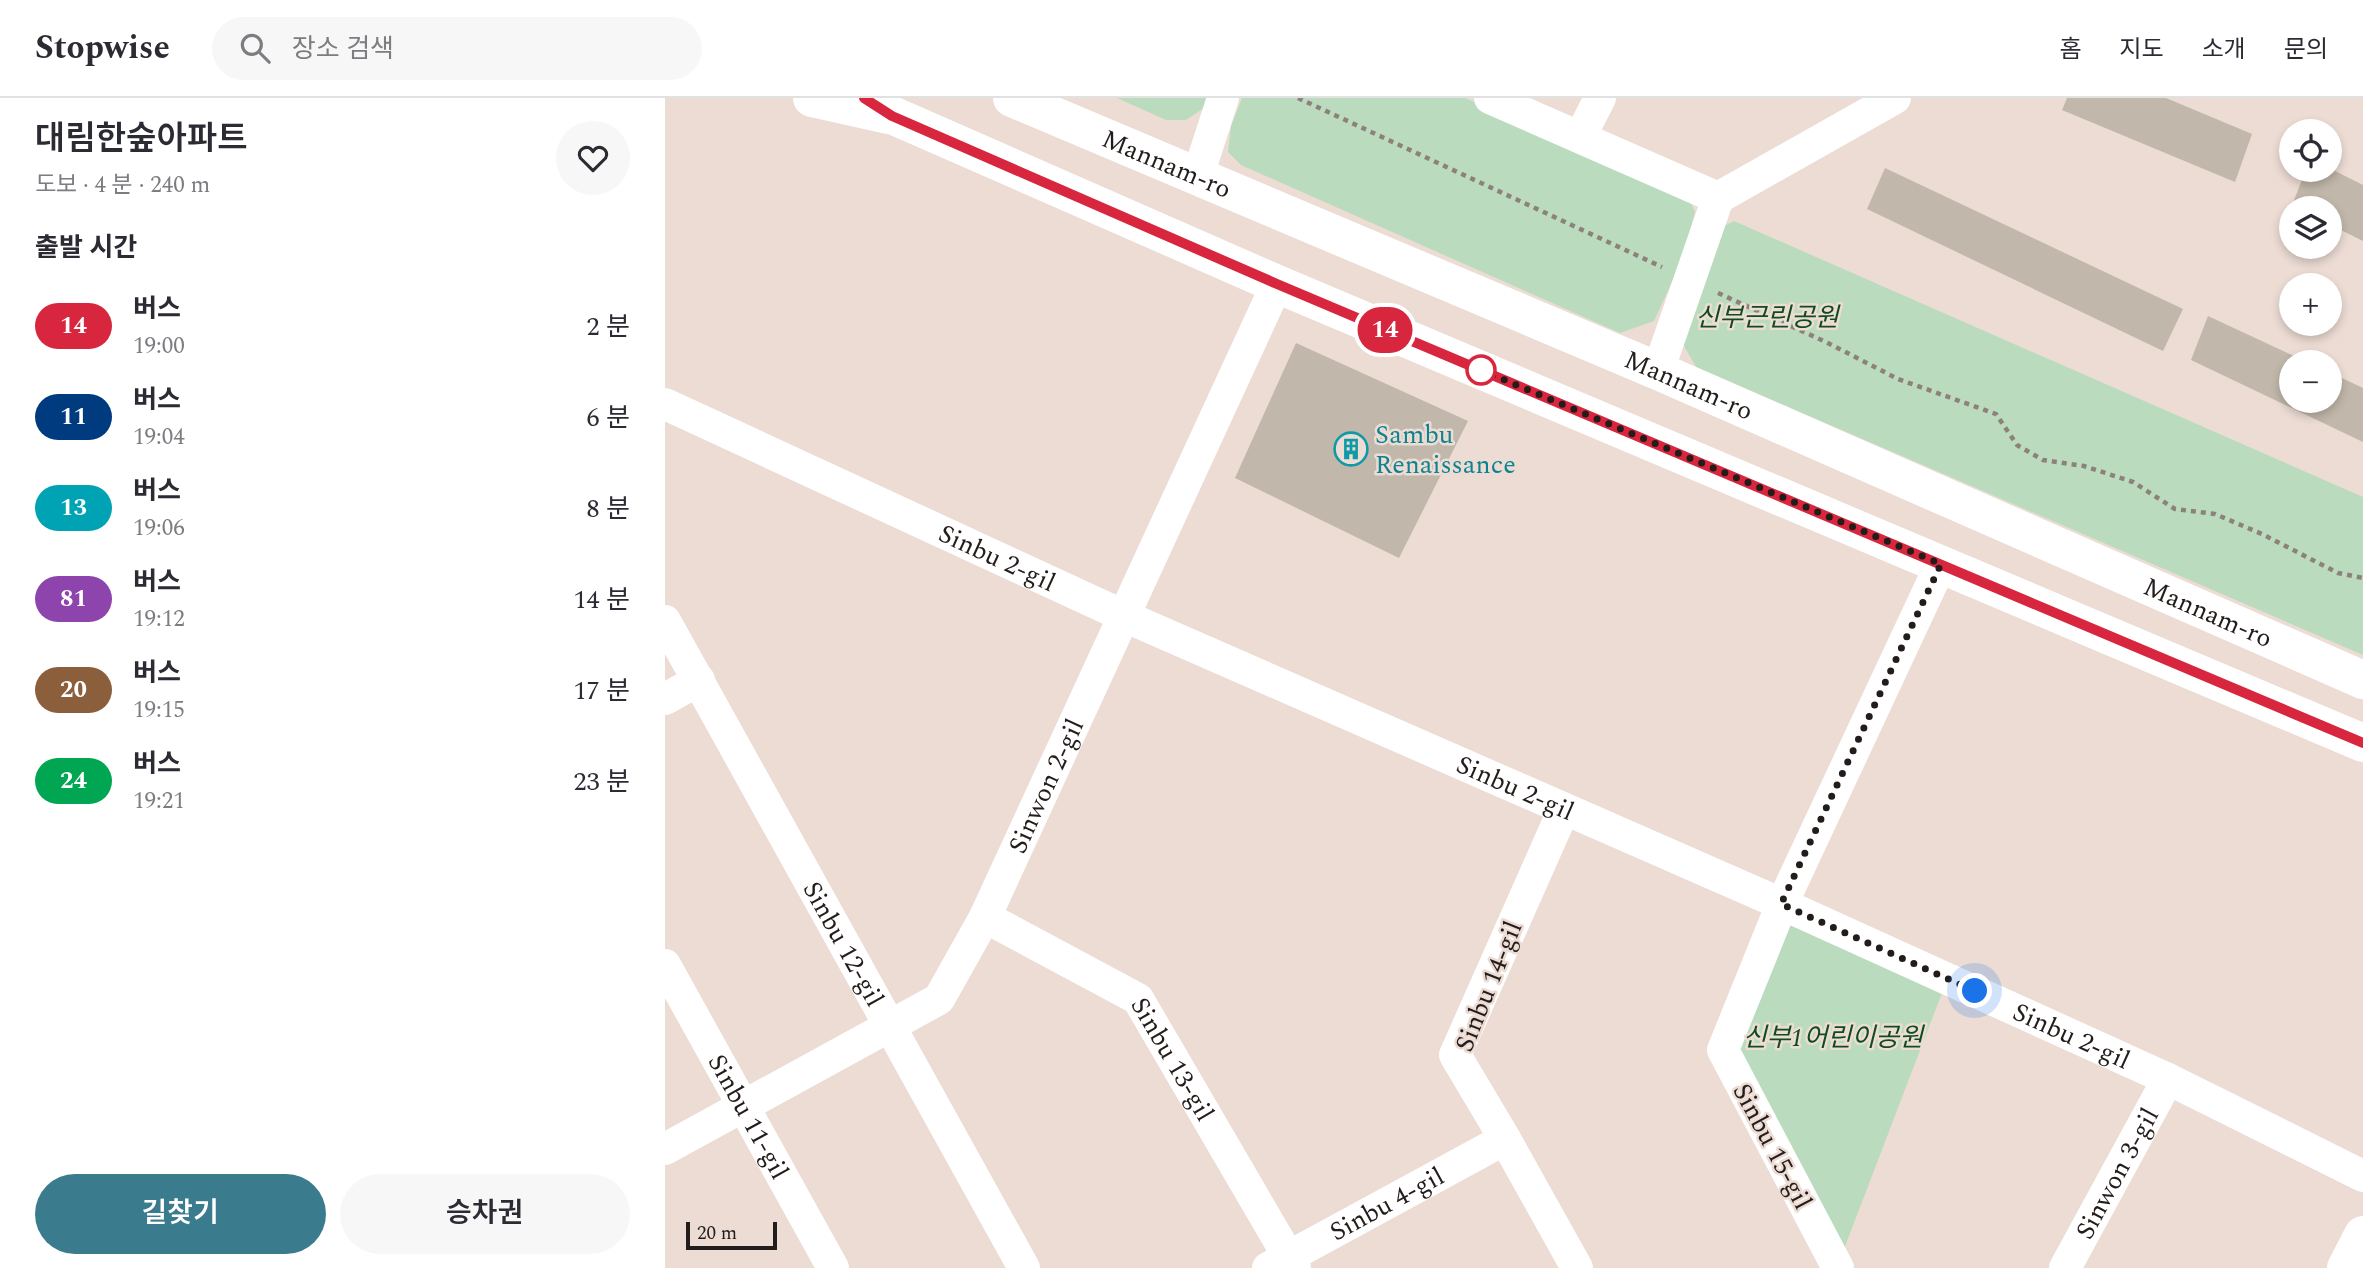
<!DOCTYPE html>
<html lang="ko">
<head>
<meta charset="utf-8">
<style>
	:root { --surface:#fff; --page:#f7f7f7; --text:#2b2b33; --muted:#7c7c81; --line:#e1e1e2; --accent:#3a7c8e }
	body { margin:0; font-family:Spectral,"Noto Sans KR",serif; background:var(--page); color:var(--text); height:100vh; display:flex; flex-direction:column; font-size:26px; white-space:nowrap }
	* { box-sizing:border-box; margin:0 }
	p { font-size:23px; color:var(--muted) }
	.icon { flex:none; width:38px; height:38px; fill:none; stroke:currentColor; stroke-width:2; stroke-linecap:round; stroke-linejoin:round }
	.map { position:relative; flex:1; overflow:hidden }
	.drawer { display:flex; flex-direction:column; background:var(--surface); width:665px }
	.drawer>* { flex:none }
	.badge { padding:0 14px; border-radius:23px; font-size:24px; line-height:46px }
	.fabs { position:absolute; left:1614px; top:21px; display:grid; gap:14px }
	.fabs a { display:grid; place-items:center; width:63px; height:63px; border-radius:50%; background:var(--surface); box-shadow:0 4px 10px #0003; font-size:35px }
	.scale { position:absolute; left:21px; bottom:18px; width:91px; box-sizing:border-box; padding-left:7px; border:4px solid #221c1a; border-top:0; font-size:19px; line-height:24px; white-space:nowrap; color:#221c1a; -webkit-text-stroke:5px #ecdcd4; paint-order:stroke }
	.you { position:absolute; width:35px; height:35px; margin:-18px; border:5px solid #fff; border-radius:50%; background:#1a73e8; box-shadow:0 0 0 10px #1a73e833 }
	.map>.badge { position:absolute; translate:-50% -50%; box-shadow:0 0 0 4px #fff }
	h2 { padding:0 35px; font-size:26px; line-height:63px }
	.round { display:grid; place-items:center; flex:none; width:74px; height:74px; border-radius:37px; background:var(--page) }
	.headline { display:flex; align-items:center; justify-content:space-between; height:119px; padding:0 35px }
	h1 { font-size:33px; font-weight:600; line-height:52px }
	.action { display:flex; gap:14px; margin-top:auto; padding:14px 35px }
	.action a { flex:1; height:80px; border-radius:42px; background:var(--accent); color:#fff; font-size:28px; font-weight:600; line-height:80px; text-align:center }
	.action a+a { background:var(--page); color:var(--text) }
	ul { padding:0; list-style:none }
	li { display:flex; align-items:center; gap:21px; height:91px; padding:0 35px }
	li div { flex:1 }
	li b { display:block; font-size:26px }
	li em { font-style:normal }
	li .badge { min-width:77px; font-weight:700; text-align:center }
	header { display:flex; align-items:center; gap:42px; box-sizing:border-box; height:98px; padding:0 35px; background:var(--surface); border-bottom:2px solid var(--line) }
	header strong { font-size:33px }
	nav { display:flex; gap:38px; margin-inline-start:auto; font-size:24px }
	.search { width:490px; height:63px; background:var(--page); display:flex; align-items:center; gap:18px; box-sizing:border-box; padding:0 24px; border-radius:38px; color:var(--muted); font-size:26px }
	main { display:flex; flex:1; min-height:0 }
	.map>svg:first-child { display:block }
	.green { fill:#badbbd }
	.building { fill:#c1b7aa }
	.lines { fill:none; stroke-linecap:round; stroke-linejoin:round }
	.path { stroke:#8d817c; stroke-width:4.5; stroke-dasharray:5 5; stroke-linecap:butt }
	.street { stroke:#fff; stroke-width:32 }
	.secondary { stroke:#fff; stroke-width:38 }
	.primary { stroke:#fff; stroke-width:38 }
	.line-casing { stroke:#fff; stroke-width:16 }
	.line { stroke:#d7263d; stroke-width:10 }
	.walk { stroke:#221c1a; stroke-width:7; stroke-dasharray:0 12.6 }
	.stop-dot { fill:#fff; stroke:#d7263d; stroke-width:3.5 }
	.labels { text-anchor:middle; stroke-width:5; stroke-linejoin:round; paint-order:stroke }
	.street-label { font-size:26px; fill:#221c1a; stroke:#ecdcd4 }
	.park-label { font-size:26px; font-style:italic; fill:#0e4b1e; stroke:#ecdcd4 }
	.culture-label { font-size:26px; fill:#0d838f; stroke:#ecdcd4; text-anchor:start }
</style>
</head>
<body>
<header>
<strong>Stopwise</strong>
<div class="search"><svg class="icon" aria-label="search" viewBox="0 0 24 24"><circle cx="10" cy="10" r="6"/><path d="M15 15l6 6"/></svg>장소 검색</div>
<nav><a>홈</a><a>지도</a><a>소개</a><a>문의</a></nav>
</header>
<main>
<section class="drawer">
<div class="headline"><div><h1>대림한숲아파트</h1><p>도보 · 4 분 · 240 m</p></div><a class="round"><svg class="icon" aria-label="heart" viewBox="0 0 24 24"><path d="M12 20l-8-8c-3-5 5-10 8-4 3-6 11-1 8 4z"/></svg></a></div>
<h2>출발 시간</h2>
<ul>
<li><span class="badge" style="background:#d7263d;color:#fff">14</span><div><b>버스</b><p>19:00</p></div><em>2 분</em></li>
<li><span class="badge" style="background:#003b80;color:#fff">11</span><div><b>버스</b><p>19:04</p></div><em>6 분</em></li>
<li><span class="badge" style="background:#00a3b4;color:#fff">13</span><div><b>버스</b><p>19:06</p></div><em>8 분</em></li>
<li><span class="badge" style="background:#8e44ad;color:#fff">81</span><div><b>버스</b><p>19:12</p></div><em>14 분</em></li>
<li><span class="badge" style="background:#8b5e3c;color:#fff">20</span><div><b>버스</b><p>19:15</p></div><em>17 분</em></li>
<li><span class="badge" style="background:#00a651;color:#fff">24</span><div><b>버스</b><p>19:21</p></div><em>23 분</em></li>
</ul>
<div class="action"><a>길찾기</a><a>승차권</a></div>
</section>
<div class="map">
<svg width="1698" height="1170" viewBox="0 0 1698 1170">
	<rect width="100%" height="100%" fill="#ecdcd4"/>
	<g class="green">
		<path d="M452 0H545L542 8 521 22H501Z"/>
		<path d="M577 0H800L1021 94 1030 114 1018 160 989 223 955 235 576 67 563 54 566 28Z"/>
		<path d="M1069 123 1698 399V557L1031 269 1015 241 1053 131Z"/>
		<path d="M1129 820 1280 887 1179 1151 1071 953 1119 827Z"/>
	</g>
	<g class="building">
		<path d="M1402 0H1501L1587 36 1570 84 1397 12Z"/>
		<path d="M1220 70 1518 211 1498 253 1202 111Z"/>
		<path d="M1664 70 1698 87V143L1664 126V110H1634L1627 107 1641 72Z"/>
		<path d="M1543 218 1642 264H1626V303H1664V274L1698 290V344L1526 262Z"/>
		<path d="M631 245 803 323 734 460 570 380Z"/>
	</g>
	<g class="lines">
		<g class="path">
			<path d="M633 0 997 169"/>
			<path d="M1053 195 1161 244 1233 281 1331 316 1352 347 1378 362 1419 368 1468 384 1510 411 1550 416 1597 436 1673 475 1698 480"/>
		</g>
		<g class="street">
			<path d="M825 0 1053 100"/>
			<path d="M915 39 935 0"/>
			<path d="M533 77 558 0"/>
			<path d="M993 273 1053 100 1230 0"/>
			<path id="s1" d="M0 306 459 518 1117 806 1503 981 1698 1078"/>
			<path id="s2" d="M0 523 359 1170"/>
			<path d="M0 601 34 582"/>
			<path d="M899 711 790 957 840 1041 912 1170"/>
			<path id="s3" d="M320 819 473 901 630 1170"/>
			<path id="s4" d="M0 867 168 1170"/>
			<path id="s5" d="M0 1051 274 901 320 819 612 186"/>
			<path id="s6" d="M603 1170 840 1041"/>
			<path d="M1173 1170 1058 952 1117 806 1276 466"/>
			<path id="s7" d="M1400 1170 1503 981"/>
		</g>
		<g class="secondary">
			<path d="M147 0 223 17"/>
			<path d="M199 0 227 17 612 186 1698 645"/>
			<path id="s8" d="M347 0 993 273 1698 582"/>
		</g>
		<path class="primary" d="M1681 1170 1698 1137"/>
	</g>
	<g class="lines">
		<defs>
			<path id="line" d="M199 0 227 18 612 186 1698 645"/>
		</defs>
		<use href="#line" class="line-casing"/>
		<use href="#line" class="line"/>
		<path class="walk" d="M816 272 1276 466 1116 806 1310 893"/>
	</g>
	<defs>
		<symbol id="building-ring" viewBox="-11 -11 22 22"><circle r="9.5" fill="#ecdcd4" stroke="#0f9aa8" stroke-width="1.5"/><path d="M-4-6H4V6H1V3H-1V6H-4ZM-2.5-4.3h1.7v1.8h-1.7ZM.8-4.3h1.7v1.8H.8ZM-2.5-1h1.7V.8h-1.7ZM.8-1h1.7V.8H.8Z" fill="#0f9aa8"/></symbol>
	</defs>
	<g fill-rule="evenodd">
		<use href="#building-ring" x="667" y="332" width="38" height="38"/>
	</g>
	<circle class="stop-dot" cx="816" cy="272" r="14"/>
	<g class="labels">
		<g class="street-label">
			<text dy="9" stroke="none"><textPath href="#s8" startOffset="168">Mannam-ro</textPath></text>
			<text dy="9" stroke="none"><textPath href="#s8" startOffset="735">Mannam-ro</textPath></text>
			<text dy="9" stroke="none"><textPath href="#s1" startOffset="366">Sinbu 2-gil</textPath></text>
			<text dy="9" stroke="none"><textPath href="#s8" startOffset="1302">Mannam-ro</textPath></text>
			<text dy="9" stroke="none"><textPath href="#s5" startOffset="551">Sinwon 2-gil</textPath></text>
			<text dy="9" stroke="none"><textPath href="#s1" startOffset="933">Sinbu 2-gil</textPath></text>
			<text dy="9" stroke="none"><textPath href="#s2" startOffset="369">Sinbu 12-gil</textPath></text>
			<text transform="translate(823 888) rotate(-68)" y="9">Sinbu 14-gil</text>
			<text dy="9" stroke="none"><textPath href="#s1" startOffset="1542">Sinbu 2-gil</textPath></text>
			<text dy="9" stroke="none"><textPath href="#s3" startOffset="243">Sinbu 13-gil</textPath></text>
			<text dy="9" stroke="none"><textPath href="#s4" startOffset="173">Sinbu 11-gil</textPath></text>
			<text transform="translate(1108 1048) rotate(62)" y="9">Sinbu 15-gil</text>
			<text dy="9" stroke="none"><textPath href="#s7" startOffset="108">Sinwon 3-gil</textPath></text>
			<text dy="9" stroke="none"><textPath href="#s6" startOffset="135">Sinbu 4-gil</textPath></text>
		</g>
		<g class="park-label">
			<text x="1102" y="228">신부근린공원</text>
			<text x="1168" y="948">신부1어린이공원</text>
		</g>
		<g class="culture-label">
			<text x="710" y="345">Sambu<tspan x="710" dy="30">Renaissance</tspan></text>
		</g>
	</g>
</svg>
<div class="fabs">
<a><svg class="icon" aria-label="locate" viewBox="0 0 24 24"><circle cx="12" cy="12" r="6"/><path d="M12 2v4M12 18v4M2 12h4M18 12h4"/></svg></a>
<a><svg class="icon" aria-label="layers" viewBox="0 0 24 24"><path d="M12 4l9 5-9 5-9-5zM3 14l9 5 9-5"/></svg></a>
<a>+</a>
<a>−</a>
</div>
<div class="scale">20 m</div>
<div class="you" style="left:1310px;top:893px"></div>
<b class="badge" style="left:720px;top:232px;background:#d7263d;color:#fff">14</b>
</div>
</main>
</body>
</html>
